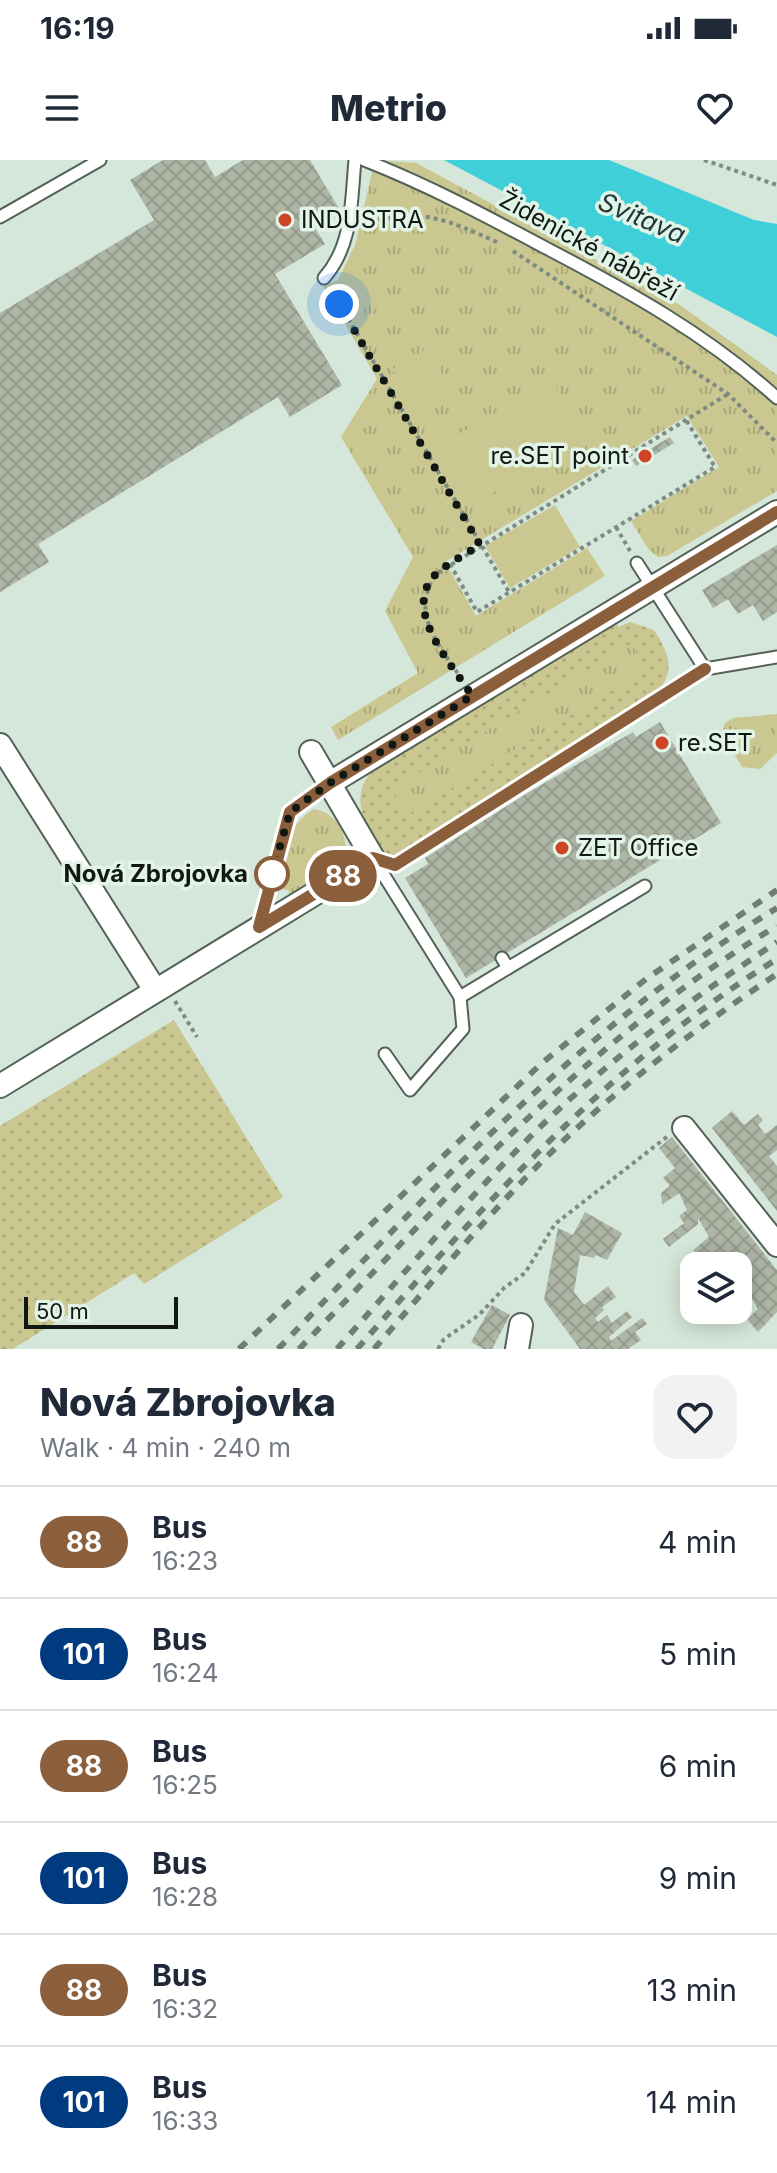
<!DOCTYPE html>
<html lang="en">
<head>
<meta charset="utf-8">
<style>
	:root { --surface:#fff; --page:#f2f2f3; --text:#1f2937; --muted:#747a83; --line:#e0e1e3 }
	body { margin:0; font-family:Inter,sans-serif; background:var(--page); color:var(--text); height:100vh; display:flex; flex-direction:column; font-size:30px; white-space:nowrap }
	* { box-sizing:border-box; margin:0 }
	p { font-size:26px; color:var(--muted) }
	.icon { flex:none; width:44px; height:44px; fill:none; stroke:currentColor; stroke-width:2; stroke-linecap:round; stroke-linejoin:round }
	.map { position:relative; height:1189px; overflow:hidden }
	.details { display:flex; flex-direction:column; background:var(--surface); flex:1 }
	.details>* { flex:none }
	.badge { padding:0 16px; border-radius:26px; font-size:28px; line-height:52px }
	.controls { position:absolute; left:680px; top:1092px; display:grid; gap:16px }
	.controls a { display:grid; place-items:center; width:72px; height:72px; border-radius:16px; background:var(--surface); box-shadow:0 4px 20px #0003; font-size:40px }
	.scale { position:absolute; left:24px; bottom:20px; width:154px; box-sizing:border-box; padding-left:8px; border:4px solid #111713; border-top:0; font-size:22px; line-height:28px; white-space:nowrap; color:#111713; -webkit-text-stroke:6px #e2f4e7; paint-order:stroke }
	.you { position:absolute; width:40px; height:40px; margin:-20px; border:6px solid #fff; border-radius:50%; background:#1a73e8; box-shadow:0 0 0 12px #1a73e833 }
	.map>.badge { position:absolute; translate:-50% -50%; box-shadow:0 0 0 4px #fff }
	.round { display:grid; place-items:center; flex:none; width:84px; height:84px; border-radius:24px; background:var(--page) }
	.headline { display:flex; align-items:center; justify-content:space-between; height:136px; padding:0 40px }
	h1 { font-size:38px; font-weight:800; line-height:60px }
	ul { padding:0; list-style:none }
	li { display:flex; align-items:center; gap:24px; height:112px; padding:0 40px; border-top:2px solid var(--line) }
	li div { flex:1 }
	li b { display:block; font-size:30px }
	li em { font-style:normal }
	li .badge { min-width:88px; font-weight:700; text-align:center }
	.status { display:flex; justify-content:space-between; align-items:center; height:56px; padding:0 40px; background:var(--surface); direction:ltr }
	.status svg { height:22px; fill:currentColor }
	header { display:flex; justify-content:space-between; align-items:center; height:104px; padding:0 40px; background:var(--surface); font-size:36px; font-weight:800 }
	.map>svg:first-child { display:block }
	.grass { fill:url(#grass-dots) }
	.park { fill:url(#park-tufts) }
	.garden { fill:#cac790 }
	.water { fill:#3fcfd9 }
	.building { fill:url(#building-cross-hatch) }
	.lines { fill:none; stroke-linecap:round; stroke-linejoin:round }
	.lane-casing { stroke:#536257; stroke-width:15 }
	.street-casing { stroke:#536257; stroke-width:26 }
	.path { stroke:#7e8b82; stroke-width:4; stroke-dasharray:4 4; stroke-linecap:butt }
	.lane { stroke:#fff; stroke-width:11 }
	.street { stroke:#fff; stroke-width:22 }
	.rail { stroke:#707c74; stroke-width:6; stroke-dasharray:10 10; stroke-linecap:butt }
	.line-casing { stroke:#fff; stroke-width:18 }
	.line { stroke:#8b5e3c; stroke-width:12 }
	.walk { stroke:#111713; stroke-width:8; stroke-dasharray:0 14.4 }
	.poi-dot { fill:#cf4426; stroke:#e2f4e7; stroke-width:3 }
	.stop-dot { fill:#fff; stroke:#8b5e3c; stroke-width:4 }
	.labels { text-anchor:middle; stroke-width:7; stroke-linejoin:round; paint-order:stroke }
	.poi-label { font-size:24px; fill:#111713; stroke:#e2f4e7; text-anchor:start }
	.street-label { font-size:24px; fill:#111713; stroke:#e2f4e7 }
	.stop-label { font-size:24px; font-weight:bold; fill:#111713; stroke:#e2f4e7; text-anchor:end }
	.water-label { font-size:26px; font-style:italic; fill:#21393b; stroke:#e2f4e7 }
</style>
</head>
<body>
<div class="status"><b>16:19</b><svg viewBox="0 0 49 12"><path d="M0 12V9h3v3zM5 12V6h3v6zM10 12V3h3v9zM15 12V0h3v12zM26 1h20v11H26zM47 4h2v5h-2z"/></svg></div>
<header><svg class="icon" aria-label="menu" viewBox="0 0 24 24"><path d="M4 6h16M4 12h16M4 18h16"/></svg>Metrio<svg class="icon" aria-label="heart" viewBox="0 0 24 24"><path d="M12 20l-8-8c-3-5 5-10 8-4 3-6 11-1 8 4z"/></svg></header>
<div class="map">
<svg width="777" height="1189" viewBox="0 0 777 1189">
	<defs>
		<pattern id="grass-dots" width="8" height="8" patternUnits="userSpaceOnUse" patternTransform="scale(2)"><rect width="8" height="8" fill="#cac790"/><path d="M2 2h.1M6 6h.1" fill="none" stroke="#acaa7b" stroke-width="1.8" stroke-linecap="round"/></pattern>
		<pattern id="park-tufts" width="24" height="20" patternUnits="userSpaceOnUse" patternTransform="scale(2)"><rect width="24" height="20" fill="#cac790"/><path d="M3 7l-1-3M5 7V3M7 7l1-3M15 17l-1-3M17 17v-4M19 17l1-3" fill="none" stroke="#acaa7b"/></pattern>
		<pattern id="building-cross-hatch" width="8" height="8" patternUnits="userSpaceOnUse" patternTransform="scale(2)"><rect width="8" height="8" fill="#adb5a5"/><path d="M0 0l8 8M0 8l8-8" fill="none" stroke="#949b8d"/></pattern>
	</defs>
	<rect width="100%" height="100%" fill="#d5e7da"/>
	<g class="grass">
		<path d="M615 462 619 467 630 462 654 470C669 494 676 509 657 533L388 699C370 669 346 644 371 612Z"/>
		<path d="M174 860 283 1037 144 1124 134 1113 13 1189H0V966Z"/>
	</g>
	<g class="park">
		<path d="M375 0 416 3 680 145 777 215V331L667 396 658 397 649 390 631 361 719 307 687 256 445 402 476 456 587 388 605 416 338 580 331 567 418 513 385 451 413 397 341 277 377 219 323 126 338 120 355 85Z"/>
		<path d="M631 483 647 510 407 655 391 629Z"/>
		<path d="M777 554V593L760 609 742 607 722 573 725 563 733 558Z"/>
		<path d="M314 649C339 654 346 674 347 697L335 713 291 740 288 730 276 728C283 697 285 666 314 649Z"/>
	</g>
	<g class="garden">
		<path d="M426 189 454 233 420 254 392 209Z"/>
		<path d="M551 220 586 277 469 347 434 289Z"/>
		<path d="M555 345 580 387 510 428 485 386Z"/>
	</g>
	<path class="water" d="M444 0H609L754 60 777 64V177Z"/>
	<g class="building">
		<path d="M163 0H205L215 17 243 0H310L341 52 315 68 325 84 275 114 342 225 290 257 278 237 38 384 49 402 0 432V153L154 60 130 20Z"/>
		<path d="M670 277 674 283 636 306 632 300Z"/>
		<path d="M777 385V452L763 461 753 445 738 454 728 439 713 448 702 430Z"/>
		<path d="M660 562 721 663 466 818 405 718 428 704 425 698 524 635 633 572 636 577Z"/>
		<path d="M732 951 744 965 758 954 763 960 758 965 765 974 777 965V990L769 996 777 1006V1051L712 968Z"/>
		<path d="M672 977 777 1110V1152L758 1172 747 1159 758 1149 748 1132 738 1140 739 1105 728 1092 706 1106 693 1090 709 1077 698 1058V1064L669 1087 663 1079 684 1063 679 1056 687 1050 679 1033 662 1045 661 1033 670 1026 663 1018 675 1008 659 988Z"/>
		<path d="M585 1052 622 1073 607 1100 596 1095 594 1098 580 1095 574 1132 584 1145 608 1126 616 1137 602 1147 604 1150 595 1158 598 1162 607 1155 612 1163 627 1151 632 1157 609 1177 611 1181 642 1158 647 1164 635 1172 641 1180 628 1189H580L544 1140 558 1068 573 1075Z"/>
		<path d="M492 1145 510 1155 492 1189H484L471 1182Z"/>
	</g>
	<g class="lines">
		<defs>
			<g id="lane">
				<path d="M364 0C428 25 486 56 546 88 628 131 708 175 777 238"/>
				<path d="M0 57 100 0"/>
				<path d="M324 118C353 85 351 42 355 0"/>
				<path d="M637 403 705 509 777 497"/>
				<path d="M373 698 395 705 705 509"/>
				<path d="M373 698 460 837 508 808 502 798"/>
				<path d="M259 766 290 652 330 623"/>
				<path d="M508 808 645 726"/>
				<path d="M385 894 410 930 463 869 460 837"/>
			</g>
			<g id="street">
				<path d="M0 585 155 830"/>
				<path d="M330 623 777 352"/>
				<path d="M0 926 373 698 311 592"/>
				<path d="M684 968 777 1085"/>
				<path d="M517 1189 521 1165"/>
			</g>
		</defs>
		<use href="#lane" class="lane-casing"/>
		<use href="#street" class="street-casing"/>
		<g class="path">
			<path d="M704 0 777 25"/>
			<path d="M363 65C417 45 448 60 499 83"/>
			<path d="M513 91 728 234 777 283"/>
			<path d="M332 131 509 432"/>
			<path d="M616 367 630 391"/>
			<path d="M450 404 477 452 715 307 686 260"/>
			<path d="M462 520C440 485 409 455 436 414L728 234"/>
			<path d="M175 841 197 877"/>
			<path d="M438 1189 444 1179 479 1155 504 1128 525 1113 555 1064 668 976"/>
		</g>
		<use href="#lane" class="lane"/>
		<use href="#street" class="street"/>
		<g class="rail">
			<path d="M239 1189 542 903 646 819 777 730"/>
			<path d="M278 1189C432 1030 585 864 777 748"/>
			<path d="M299 1189C447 1037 593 875 777 766"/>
			<path d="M337 1189C399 1119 459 1048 525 982 600 906 688 841 777 782"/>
			<path d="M357 1189C484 1044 612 901 777 799"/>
			<path d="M374 1189C435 1119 494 1046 562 982 628 920 702 864 777 814"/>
		</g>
	</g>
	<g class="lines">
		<defs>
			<path id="line" d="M705 509 395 705 373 698 259 767 290 652 330 623 777 352"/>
		</defs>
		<use href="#line" class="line-casing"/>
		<use href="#line" class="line"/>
		<path class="walk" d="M272 714 290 652 330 623 472 536C452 504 399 448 437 413 450 402 466 394 480 385L339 144"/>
	</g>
	<g class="poi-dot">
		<circle cx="285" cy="60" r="8"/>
		<circle cx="645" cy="296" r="8"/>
		<circle cx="662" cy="583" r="8"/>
		<circle cx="562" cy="688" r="8"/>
	</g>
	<circle class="stop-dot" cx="272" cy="714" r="16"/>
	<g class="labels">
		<g class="poi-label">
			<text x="301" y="68">INDUSTRA</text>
			<text x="629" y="304" text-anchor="end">re.SET point</text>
			<text x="678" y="591">re.SET</text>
			<text x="578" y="696">ZET Office</text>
		</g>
		<g class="street-label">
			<text transform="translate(589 86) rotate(29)" y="8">Židenické nábřeží</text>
		</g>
		<g class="stop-label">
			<text x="248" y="722">Nová Zbrojovka</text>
		</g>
		<g class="water-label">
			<text transform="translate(642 58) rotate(23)" y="9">Svitava</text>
		</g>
	</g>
</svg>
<div class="controls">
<a><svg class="icon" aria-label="layers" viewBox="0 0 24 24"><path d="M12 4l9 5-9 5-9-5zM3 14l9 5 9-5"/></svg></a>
</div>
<div class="scale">50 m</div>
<div class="you" style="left:339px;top:144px"></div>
<b class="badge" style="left:343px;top:716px;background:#8b5e3c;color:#fff">88</b>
</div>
<section class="details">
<div class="headline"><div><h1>Nová Zbrojovka</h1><p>Walk · 4 min · 240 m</p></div><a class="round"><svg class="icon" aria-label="heart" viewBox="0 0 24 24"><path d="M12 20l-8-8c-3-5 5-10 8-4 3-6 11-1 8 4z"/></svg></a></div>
<ul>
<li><span class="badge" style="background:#8b5e3c;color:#fff">88</span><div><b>Bus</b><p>16:23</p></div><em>4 min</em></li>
<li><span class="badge" style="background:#003b80;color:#fff">101</span><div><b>Bus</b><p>16:24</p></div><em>5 min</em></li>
<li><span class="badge" style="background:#8b5e3c;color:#fff">88</span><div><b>Bus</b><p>16:25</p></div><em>6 min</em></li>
<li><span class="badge" style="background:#003b80;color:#fff">101</span><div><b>Bus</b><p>16:28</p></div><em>9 min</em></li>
<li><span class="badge" style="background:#8b5e3c;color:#fff">88</span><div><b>Bus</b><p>16:32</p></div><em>13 min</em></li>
<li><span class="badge" style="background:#003b80;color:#fff">101</span><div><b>Bus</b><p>16:33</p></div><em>14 min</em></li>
</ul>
</section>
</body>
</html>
